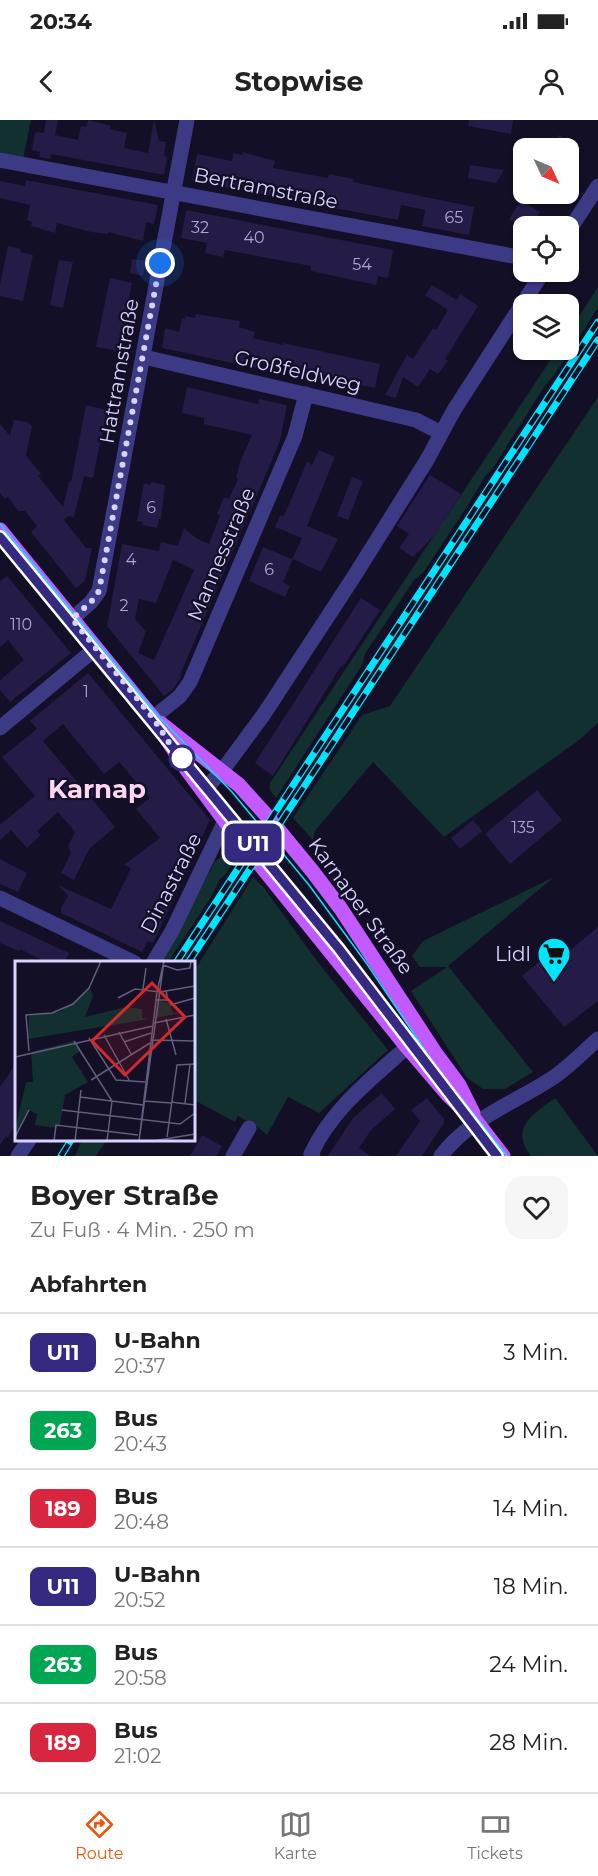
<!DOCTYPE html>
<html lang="de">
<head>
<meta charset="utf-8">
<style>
	:root { --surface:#fff; --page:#f6f6f6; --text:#222; --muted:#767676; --line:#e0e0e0; --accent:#ea580c }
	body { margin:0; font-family:Montserrat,sans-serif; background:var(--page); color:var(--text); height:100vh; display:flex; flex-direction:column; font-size:22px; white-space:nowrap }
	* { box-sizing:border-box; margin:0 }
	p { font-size:20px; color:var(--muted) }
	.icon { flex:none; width:33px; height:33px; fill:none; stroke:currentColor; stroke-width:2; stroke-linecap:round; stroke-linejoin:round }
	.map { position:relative; height:1036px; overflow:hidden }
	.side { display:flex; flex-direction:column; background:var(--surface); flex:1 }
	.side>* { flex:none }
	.badge { padding:0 12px; border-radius:9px; font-size:21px; line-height:39px }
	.needle { width:39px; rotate:134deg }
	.tools { position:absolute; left:513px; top:18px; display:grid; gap:12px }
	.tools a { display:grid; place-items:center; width:66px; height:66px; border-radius:12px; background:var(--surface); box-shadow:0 2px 4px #0004; font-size:30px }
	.you { position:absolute; width:30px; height:30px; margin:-15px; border:4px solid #fff; border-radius:50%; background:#1a73e8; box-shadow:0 0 0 9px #1a73e833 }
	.map>.badge { position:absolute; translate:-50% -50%; box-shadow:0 0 0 3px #fff }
	h2 { padding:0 30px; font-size:22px; line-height:54px }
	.round { display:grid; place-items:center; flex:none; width:63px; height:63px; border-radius:18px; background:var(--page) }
	.headline { display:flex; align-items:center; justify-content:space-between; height:102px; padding:0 30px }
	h1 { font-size:28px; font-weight:700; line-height:45px }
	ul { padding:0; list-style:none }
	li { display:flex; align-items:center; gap:18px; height:78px; padding:0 30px; border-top:2px solid var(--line) }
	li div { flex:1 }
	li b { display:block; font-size:22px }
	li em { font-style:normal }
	li .badge { min-width:66px; font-weight:700; text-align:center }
	.status { display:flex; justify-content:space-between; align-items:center; height:42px; padding:0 30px; background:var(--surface); direction:ltr }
	.status svg { height:16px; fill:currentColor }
	header { display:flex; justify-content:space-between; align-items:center; height:78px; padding:0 30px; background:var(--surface); font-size:27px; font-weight:700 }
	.menu { display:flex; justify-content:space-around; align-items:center; height:84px; border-top:2px solid var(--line); background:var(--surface); font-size:16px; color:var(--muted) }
	.menu a { display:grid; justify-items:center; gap:3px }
	.menu .active { color:var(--accent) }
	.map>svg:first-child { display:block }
	.green { fill:#12302f }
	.building { fill:#241b47; fill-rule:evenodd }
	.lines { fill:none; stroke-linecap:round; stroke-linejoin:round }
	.minor { stroke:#3d3a85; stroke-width:15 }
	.major { stroke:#c25bff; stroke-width:15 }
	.tram { stroke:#00e5ff; stroke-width:1.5 }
	.rail-casing { stroke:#00e5ff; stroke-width:7 }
	.rail { stroke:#130f26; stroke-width:4.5; stroke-dasharray:14; stroke-linecap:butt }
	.line-casing { stroke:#fff; stroke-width:14 }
	.line { stroke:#342a82; stroke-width:9 }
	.walk { stroke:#d9d4ff; stroke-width:6; stroke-dasharray:0 10.8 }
	.stop-dot { fill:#fff; stroke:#342a82; stroke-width:3 }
	.labels { text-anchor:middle; stroke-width:4.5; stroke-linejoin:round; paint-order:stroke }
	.number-label { font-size:16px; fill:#aca6d1 }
	.street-label { font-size:20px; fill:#d9d4ff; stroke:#130f26 }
	.poi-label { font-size:20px; fill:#d9d4ff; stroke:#130f26; text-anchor:end }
	.district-label { font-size:26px; font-weight:bold; fill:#ffd6f0; stroke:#130f26 }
	.inset-road { fill:none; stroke:#625e7d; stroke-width:1.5 }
	.view { fill:#d62828; fill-opacity:0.15; stroke:#d62828; stroke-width:3 }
	.inset-edge { fill:none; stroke:#d9d4ff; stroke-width:3 }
</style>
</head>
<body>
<div class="status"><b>20:34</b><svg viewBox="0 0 49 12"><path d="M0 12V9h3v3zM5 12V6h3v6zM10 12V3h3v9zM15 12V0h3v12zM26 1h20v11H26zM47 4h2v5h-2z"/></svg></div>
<header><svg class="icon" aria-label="back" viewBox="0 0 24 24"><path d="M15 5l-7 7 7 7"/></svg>Stopwise<svg class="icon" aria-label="person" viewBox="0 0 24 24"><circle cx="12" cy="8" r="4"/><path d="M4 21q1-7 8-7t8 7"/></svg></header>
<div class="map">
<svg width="598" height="1036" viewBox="0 0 598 1036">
	<rect width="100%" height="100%" fill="#130f26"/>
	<g class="green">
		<path d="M0 0H31L22 44 0 40Z"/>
		<path d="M598 167V188L555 254 544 267 493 348 486 355 468 385 423 453 414 460 365 534 362 545 276 678 270 670V663L557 230H568L569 212Z"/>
		<path d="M598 277V603L579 620 444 717 373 642 315 711 313 720 293 698 362 595 390 586Z"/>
		<path d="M224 735 237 738 224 756 220 759 210 779 168 842 162 843 215 741Z"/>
		<path d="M253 757 264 768 317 841 388 930 319 993 288 977 267 1015 258 1007 238 996 235 1002 194 980V851Z"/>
		<path d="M554 757 448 846 533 952 505 969H483L467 958 411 871 447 847H420L412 836 423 821Z"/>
		<path d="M555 978 598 1036H531C509 1008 533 994 555 978Z"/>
		<path d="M82 1020H107L96 1036H75Z"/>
	</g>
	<g class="building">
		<path d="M46 0H58L55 15 78 20 81 6 86 7 88 0 111 6 110 9 127 13 124 28 148 33 154 0 159 21 166 22 164 36 167 37 164 55 51 34 50 39 39 37 40 32 32 30 35 12 44 13Z"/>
		<path d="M469 0H513L511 14 468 6Z"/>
		<path d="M559 15 581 28H550Z"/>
		<path d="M243 32 275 41 273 48 328 58 329 54 354 59 353 62 474 87 469 115 422 106 425 90 401 85 398 100 192 61 197 34 232 41 233 33 242 35Z"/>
		<path d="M470 45 491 48 504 50 496 63 468 58Z"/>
		<path d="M26 60 158 85 154 104 146 102 143 121 108 112V114L91 112 57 103 55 113 31 106 32 102 27 100 30 85 0 78V61L25 66Z"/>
		<path d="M521 80 540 92 530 106H520L509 99Z"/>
		<path d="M186 90 393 130 388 158 378 156 376 165 311 151V146L225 130 223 137 205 133 207 123 181 118Z"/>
		<path d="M8 126 21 129 20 132 33 135 23 181 0 176V164Z"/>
		<path d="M132 139 146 141 143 156 130 153Z"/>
		<path d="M59 140 73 142 63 188 50 185Z"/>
		<path d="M110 158 132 163 118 231 96 227Z"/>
		<path d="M432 165 457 180 460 174 478 186 445 239 448 241 438 254 430 249 418 267 403 257 396 278 385 275 407 235 413 239 433 208 436 210 448 190 425 175Z"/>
		<path d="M196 194 240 201 239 207 255 212 253 218 283 225V223L380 244 375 268 258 243 256 248 162 228 165 208 179 212 182 199H185V196L195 198Z"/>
		<path d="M187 267 258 284 259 279 287 285 280 321 180 555 181 557 173 569 164 576 107 506 122 424 159 431 161 422 178 426 184 408 196 418 209 424 220 395 217 394 224 377 229 379 238 359 236 358 240 342 252 315 204 304V298L182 293ZM173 440 194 450 154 540 138 533 146 512 135 498 139 479 156 483Z"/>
		<path d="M86 285 107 290 93 358 84 356 74 397 68 396 64 400 86 428H92L85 461 76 468 31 412 37 406 25 391H18L8 377 5 379 0 373V304L10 316 14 300 27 302 32 306 26 335 41 354 38 356 63 387 69 362H71Z"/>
		<path d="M319 330 335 337 307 406 338 419 321 452 293 439 283 462 290 466 285 477 249 461 263 427 292 439 302 418 275 407 280 395 284 396 307 342 312 345Z"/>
		<path d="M430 355 461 374 434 416 413 437 399 428 409 414 397 406Z"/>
		<path d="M352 357 363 361 348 400 337 396Z"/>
		<path d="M151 362 165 365 161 399H159L157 408 142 405 143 402 137 401 144 363 150 365Z"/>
		<path d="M7 456 71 533 10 582 0 570V560L24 540 8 520 0 527V461Z"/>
		<path d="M361 478 380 490 343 547 341 546 273 656 255 643Z"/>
		<path d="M88 553 210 700 153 823 148 821 142 832 61 793V788L68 776 58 765 111 789 131 748 124 745 160 718 136 689 150 678 119 642 104 654 63 604 43 621 83 669 94 660 102 669 91 678 115 707 89 729 74 760 61 753 71 733 68 726 75 712 58 692 37 711 41 715 27 728 11 710 0 720V705L35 676 2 637 37 609 30 601Z"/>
		<path d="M537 670 562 700 510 744 485 714Z"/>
		<path d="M473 700 482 711 460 729 451 718Z"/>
		<path d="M0 739 27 753 18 772 0 764Z"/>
		<path d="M0 801 69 833 64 843H48L20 829 19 831 0 823Z"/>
		<path d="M598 807V881L564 907 522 856 544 838 551 846Z"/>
		<path d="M16 943V1002L8 1018 6 1016 0 1025V967Z"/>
		<path d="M382 973 395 989 371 1010 359 1028 370 1036H328L353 998Z"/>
		<path d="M427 978 444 999V1003L422 1036H396L420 1001 411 990Z"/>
		<path d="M202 1015 222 1026 217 1036H190Z"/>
	</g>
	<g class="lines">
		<g class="minor">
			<path d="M0 40 518 137 524 140"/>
			<path d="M568 112 598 66"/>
			<path d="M144 237 416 300 441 313"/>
			<path d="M72 499 91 482 99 471 187 0"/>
			<path d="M153 598 180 576 190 562 295 316 306 274"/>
			<path d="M0 608 96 528"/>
			<path d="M203 671 222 651 264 594 353 458 427 340 454 290 543 152"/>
			<path d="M0 778 135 843"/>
			<path d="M153 843 172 811 225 701"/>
			<path d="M18 1036 29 1020"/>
			<path d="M233 1036 249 1008"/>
			<path d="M313 1036 311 1034C332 989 371 959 407 927"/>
			<path d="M441 1036C468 999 514 983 551 959 568 948 583 932 598 919"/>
		</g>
		<g class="major">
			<path d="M0 410 153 598 185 647 225 701 407 927 448 975 476 1001 503 1036"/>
			<path d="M160 603 239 665 267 696 313 752 341 789 436 934 459 965 473 993"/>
		</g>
		<g class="tram">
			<path d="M0 404 157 595 232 672 309 765 367 844 436 947 507 1036"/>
			<path d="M151 600 339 829 407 917"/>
		</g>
		<defs>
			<g id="rail">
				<path d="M176 843 598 202"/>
				<path d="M188 843 598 220"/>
				<path d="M61 1036 71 1020"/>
			</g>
		</defs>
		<use href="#rail" class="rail-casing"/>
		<use href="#rail" class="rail"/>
	</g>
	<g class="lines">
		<defs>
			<path id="line" d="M0 417 339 829 497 1036"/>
		</defs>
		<use href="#line" class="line-casing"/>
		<use href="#line" class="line"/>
		<path class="walk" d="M160 143 99 471 91 482 72 499 153 598 185 647 182 638"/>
	</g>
	<defs>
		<symbol id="supermarket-pin" viewBox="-11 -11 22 30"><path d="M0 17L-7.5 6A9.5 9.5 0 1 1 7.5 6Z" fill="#00e5ff" stroke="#130f26"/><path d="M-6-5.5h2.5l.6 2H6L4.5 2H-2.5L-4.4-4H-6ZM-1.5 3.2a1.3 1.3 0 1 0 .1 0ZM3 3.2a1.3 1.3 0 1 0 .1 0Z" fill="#111"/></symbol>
	</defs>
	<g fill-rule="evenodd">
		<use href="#supermarket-pin" x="535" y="815" width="38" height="52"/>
	</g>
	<circle class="stop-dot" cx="182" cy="638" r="12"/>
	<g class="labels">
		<g class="number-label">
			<text x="454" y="103">65</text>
			<text x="200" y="113">32</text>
			<text x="254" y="123">40</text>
			<text x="362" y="150">54</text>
			<text x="151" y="393">6</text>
			<text x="131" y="445">4</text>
			<text x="269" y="455">6</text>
			<text x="124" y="491">2</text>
			<text x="21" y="510">110</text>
			<text x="86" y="577">1</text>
			<text x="523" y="713">135</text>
		</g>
		<g class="street-label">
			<text transform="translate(266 68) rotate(11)" y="7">Bertramstraße</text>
			<text transform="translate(119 251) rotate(-80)" y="7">Hattramstraße</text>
			<text transform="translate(298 251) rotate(13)" y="7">Großfeldweg</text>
			<text transform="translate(221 434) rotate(-67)" y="7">Mannesstraße</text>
			<text transform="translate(171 763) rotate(-63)" y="7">Dinastraße</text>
			<text transform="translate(361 786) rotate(54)" y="7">Karnaper Straße</text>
		</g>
		<g class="poi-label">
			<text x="531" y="841">Lidl</text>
		</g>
		<g class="district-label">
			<text x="97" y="678">Karnap</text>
		</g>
	</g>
	<g transform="translate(15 841)">
		<rect width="180" height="180" fill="#130f26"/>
		<path d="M75 27 78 35 70 56 111 46 127 48V57L134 58 13 78 14 55 47 50ZM142 40 154 42 158 52 180 49 140 57ZM59 80 65 90 57 96 73 121 50 134 45 164 41 167 20 164 22 153 14 149 3 170 0 169 11 121H18L16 91Z" fill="#12302f"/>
		<path class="inset-road" d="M148 4 162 9 175 7 176 0M128 28 131 7M103 37 120 28 145 31 180 25M141 39H153L151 30M155 44 180 37M151 58 161 94M139 62 180 54M104 71 116 93M89 74 114 119M74 77 101 119 130 121M136 79 180 80M59 80 97 140 92 180M109 81 136 72M14 90 11 54 37 52 58 43 74 27 86 0M0 96 138 65M76 119 135 82M65 136 128 144M129 140 156 142M156 141 180 144M170 142 175 104M47 149 165 163 180 152M0 176 14 149M152 176 162 104 180 103M39 180 41 164 123 174M60 180 66 129M124 180 142 31 149 0M124 180 149 0M138 180 180 173"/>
		<path class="view" d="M137 22 170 56 110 114 77 80Z"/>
		<rect width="180" height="180" class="inset-edge"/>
	</g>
</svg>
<div class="tools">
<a><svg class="needle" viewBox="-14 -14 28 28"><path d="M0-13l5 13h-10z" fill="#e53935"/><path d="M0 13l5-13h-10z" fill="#767676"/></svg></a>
<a><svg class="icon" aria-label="locate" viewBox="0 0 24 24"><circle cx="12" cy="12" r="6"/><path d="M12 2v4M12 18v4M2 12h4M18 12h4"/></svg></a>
<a><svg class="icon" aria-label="layers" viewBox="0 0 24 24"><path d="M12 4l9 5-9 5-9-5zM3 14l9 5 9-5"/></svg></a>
</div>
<div class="you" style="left:160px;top:143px"></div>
<b class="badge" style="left:253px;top:723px;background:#342a82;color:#fff">U11</b>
</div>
<section class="side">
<div class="headline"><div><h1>Boyer Straße</h1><p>Zu Fuß · 4 Min. · 250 m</p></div><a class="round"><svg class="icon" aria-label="heart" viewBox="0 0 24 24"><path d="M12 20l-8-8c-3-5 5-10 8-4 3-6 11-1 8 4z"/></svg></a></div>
<h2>Abfahrten</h2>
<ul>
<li><span class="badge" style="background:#342a82;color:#fff">U11</span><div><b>U-Bahn</b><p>20:37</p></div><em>3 Min.</em></li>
<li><span class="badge" style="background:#00a651;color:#fff">263</span><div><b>Bus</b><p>20:43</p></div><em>9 Min.</em></li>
<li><span class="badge" style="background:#d7263d;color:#fff">189</span><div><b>Bus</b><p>20:48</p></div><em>14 Min.</em></li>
<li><span class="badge" style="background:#342a82;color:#fff">U11</span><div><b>U-Bahn</b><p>20:52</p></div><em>18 Min.</em></li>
<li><span class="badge" style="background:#00a651;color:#fff">263</span><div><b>Bus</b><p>20:58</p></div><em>24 Min.</em></li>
<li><span class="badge" style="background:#d7263d;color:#fff">189</span><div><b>Bus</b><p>21:02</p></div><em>28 Min.</em></li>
</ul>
</section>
<nav class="menu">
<a class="active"><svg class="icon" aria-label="directions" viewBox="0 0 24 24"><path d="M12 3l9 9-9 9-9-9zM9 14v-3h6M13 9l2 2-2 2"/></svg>Route</a>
<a><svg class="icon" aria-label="map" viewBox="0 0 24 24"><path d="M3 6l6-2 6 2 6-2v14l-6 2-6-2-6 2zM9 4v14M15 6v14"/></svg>Karte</a>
<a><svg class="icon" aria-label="tickets" viewBox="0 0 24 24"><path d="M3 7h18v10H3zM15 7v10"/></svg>Tickets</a>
</nav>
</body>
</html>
